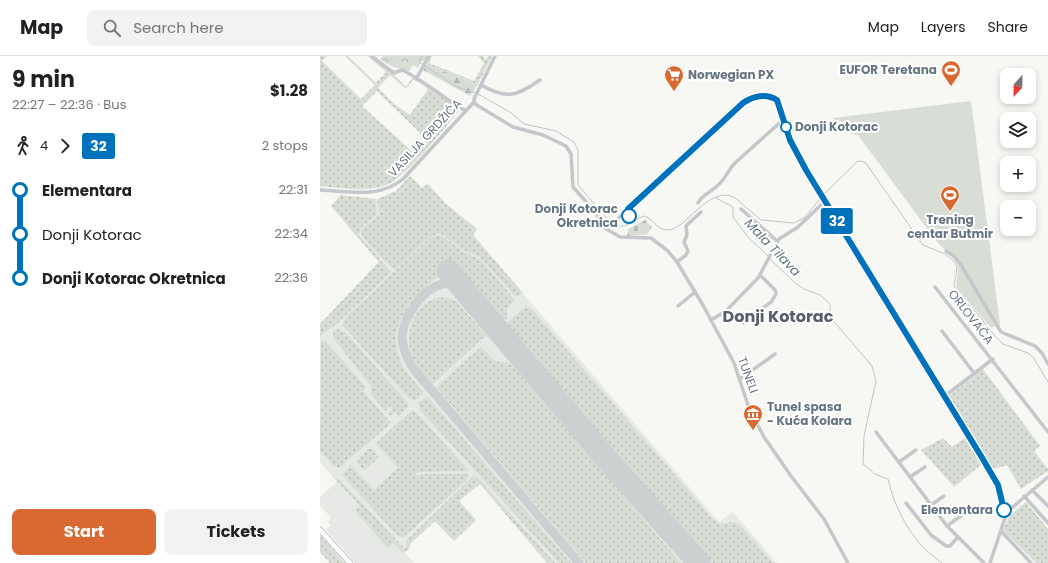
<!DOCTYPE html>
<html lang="en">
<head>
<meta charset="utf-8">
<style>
	:root { --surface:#fff; --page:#f2f2f2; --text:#202124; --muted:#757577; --line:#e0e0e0; --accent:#da6831 }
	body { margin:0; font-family:Poppins,sans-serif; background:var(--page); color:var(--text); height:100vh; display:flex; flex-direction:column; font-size:15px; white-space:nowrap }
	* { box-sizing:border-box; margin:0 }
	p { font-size:13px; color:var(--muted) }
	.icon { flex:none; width:22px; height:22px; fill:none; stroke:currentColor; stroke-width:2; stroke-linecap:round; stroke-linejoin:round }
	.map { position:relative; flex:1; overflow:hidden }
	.side { display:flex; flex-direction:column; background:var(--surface); width:320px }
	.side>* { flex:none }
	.badge { padding:0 8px; border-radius:3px; font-size:14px; line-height:26px }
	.needle { width:26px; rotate:202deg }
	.fabs { position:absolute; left:680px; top:12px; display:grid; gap:8px }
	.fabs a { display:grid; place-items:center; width:36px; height:36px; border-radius:8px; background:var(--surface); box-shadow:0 2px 6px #0003; font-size:20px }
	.map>.badge { position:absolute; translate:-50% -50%; box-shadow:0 0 0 2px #fff }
	.legs { display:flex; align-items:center; gap:6px; height:44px; padding:0 12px; font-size:13px }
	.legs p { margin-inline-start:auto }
	.headline { display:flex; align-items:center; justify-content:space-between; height:68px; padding:0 12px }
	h1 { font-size:22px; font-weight:700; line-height:30px }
	.button { display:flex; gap:8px; margin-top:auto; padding:8px 12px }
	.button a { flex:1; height:46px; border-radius:8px; background:var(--accent); color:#fff; font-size:16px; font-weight:700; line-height:46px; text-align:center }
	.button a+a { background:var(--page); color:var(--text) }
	ul { padding:0 12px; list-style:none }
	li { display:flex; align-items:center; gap:14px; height:44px; font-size:15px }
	li i { display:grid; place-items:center; width:6px; height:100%; margin:0 5px; background:currentColor }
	li i::after { content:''; width:10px; height:10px; margin:-5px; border:3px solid; border-radius:50%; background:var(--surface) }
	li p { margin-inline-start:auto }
	li:first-child i { background:linear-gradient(#0000 50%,currentColor 0) }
	li:last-child i { background:linear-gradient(currentColor 50%,#0000 0) }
	header { display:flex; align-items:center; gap:24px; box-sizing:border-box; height:56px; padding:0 20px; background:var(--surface); border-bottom:1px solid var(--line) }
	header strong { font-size:19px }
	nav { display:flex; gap:22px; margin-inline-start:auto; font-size:14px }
	.search { width:280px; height:36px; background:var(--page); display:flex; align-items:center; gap:10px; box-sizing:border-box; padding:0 14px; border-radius:8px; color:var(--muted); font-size:15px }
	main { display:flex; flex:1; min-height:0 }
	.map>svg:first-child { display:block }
	.built { fill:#e7e9e7 }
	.grass { fill:url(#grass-dots); fill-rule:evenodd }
	.forest { fill:url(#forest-firs) }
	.cemetery { fill:url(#cemetery-stones) }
	.park { fill:url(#park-crowns) }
	.garden { fill:#d8ded5 }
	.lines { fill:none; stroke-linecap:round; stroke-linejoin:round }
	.stream { stroke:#bcc5ca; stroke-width:1 }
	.taxiway { stroke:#cdd0d1; stroke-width:9 }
	.runway { stroke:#cdd0d1; stroke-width:23 }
	.major-casing { stroke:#b5b9bd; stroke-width:6 }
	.minor { stroke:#c5c7cb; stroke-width:3.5 }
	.major { stroke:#fff; stroke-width:4.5 }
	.line-1-casing { stroke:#fff; stroke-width:9 }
	.line-1 { stroke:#0072bc; stroke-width:6 }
	.stop-1-dot { fill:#fff; stroke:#0072bc; stroke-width:2 }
	.labels { text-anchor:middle; stroke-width:4; stroke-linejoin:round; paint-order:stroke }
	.poi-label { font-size:12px; font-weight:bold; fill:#677483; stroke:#fff; text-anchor:start }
	.stop-label { font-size:12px; font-weight:bold; fill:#677483; stroke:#fff; text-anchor:end }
	.street-label { font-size:12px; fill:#677483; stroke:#fff }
	.water-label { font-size:13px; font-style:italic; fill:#63757f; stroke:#fff }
	.district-label { font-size:16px; font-weight:bold; fill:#555e69; stroke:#fff }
</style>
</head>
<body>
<header>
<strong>Map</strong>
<div class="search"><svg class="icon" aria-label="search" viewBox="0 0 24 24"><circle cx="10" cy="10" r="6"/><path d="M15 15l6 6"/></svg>Search here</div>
<nav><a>Map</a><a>Layers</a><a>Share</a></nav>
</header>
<main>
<section class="side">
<div class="headline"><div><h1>9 min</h1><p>22:27 – 22:36 · Bus</p></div><b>$1.28</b></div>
<div class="legs"><svg class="icon" aria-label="walk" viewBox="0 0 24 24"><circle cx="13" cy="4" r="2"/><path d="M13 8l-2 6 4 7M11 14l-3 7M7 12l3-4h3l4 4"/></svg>4<svg class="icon" aria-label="forward" viewBox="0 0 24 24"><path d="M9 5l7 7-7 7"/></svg><b class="badge" style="background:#0072bc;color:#fff">32</b><p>2 stops</p></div>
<ul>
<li><i style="color:#0072bc"></i><b>Elementara</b><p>22:31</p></li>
<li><i style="color:#0072bc"></i><span>Donji Kotorac</span><p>22:34</p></li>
<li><i style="color:#0072bc"></i><b>Donji Kotorac Okretnica</b><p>22:36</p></li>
</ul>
<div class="button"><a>Start</a><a>Tickets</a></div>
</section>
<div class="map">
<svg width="728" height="507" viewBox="0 0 728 507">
	<defs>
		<pattern id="grass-dots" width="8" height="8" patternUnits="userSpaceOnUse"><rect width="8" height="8" fill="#d8ded5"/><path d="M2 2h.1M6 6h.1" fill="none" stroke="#b3b9b2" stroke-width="1.8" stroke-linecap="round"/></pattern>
		<pattern id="forest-firs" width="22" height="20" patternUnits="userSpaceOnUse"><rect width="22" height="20" fill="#d8ded5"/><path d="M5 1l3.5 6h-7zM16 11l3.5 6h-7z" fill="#b3b9b2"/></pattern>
		<pattern id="cemetery-stones" width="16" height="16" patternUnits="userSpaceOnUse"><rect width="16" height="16" fill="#d8ded5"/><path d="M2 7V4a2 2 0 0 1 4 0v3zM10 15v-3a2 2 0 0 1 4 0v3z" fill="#b3b9b2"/></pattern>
		<pattern id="park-crowns" width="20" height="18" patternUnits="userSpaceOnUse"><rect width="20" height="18" fill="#d8ded5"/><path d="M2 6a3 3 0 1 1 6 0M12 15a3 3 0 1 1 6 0" fill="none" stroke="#b3b9b2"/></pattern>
	</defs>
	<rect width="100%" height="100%" fill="#f7f7f4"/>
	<path class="built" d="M90 120 102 132 108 128 127 149 157 173 153 179 399 466 413 456 457 507H227L160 428 139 445 156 464 134 485 115 465 90 488 89 493 84 496 94 507H35L6 474 11 469 8 466 11 461 0 450V441L17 426 0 406V268L59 206 11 150 21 139 46 144 58 143 76 135Z"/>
	<g class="grass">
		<path d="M0 0H7L2 5 41 43 55 29 25 0H28L56 27 66 16 48 0H55L86 31 93 21 140 53 139 55C124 72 84 125 64 130 43 136 21 132 0 130ZM70 19 86 33 94 23 108 33 90 59 74 48 58 32ZM57 35 99 76 106 87 95 98 42 50Z"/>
		<path d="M103 0H112L109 7 154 25 164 7 158 0H163L166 4 168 0H172L158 28 109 10 101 3Z"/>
		<path d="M90 120 102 132 108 128 127 149 157 173 153 179 203 237 196 241 160 201 143 194 120 177 110 181 75 214 64 205 42 180 41 174 59 158 58 143 76 135Z"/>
		<path d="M21 139 55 143 57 158 41 172 39 179 71 216 19 266 0 280V268L59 206 11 150Z"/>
		<path d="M117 179 122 180 141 194 161 204 195 244C191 250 183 253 188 262L184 266 134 207C99 236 54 269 88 318 93 325 99 331 104 337L95 345 89 342 22 269 26 261 109 183Z"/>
		<path d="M120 241 132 243 137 246 166 279 113 328C107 321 98 313 94 304 82 280 92 248 120 241Z"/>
		<path d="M206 250 210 251 392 462 400 468 412 466 419 468 453 507H391L186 268Z"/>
		<path d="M19 273 26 277 88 347V351L79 360 75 356 70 360 68 358 73 353 70 350 65 355 51 338V330L14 283 13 275Z"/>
		<path d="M1 284 6 286 46 331 43 335 70 366 69 369 19 412 13 409 0 395Z"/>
		<path d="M161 291 175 305 190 307 361 507H266L116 331Z"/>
		<path d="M663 313 720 390 714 395 728 413V415L701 433 687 409 665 416 662 408 634 431 601 394 623 382 632 391 652 377 628 341Z"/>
		<path d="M107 340 251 507H239L100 354 98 347Z"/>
		<path d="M92 354 96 356 149 415 100 416 95 418 96 420 102 418H149L146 425 83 482 76 478 24 421 23 418 31 409 54 434 78 412 56 387Z"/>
		<path d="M48 393H53L59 401 45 414 42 413 37 405Z"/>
		<path d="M153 420 158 422 235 507H227L160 428 139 445 156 464 134 485 115 465 90 488 89 493 83 497 73 487 68 492 35 455 40 450 15 423H19L84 492 86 490 87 484Z"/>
		<path d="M706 446 728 473V507H716L683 474 690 459Z"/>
		<path d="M0 479 25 507H10L0 496Z"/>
	</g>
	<path class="forest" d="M107 8 109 10 158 28 150 40 103 14Z"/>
	<path class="cemetery" d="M325 164 332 171 327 178 307 180 308 173Z"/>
	<path class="park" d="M63 0H105L98 12 93 9 89 15C76 11 72 12 60 3Z"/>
	<path class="garden" d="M651 45 680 268 671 272 638 234C634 226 639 220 638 212 637 203 623 193 617 186L538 79 524 76 513 62Z"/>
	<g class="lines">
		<g class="stream">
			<path d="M102 0 99 6 137 31 156 37"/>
			<path d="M158 38 190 56 204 68 236 75 254 86 258 94V129L291 167"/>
			<path d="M503 139 538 105 545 106 603 189 625 198 635 206 637 213 634 229 638 239 655 255 676 281 683 288 708 297 713 301 728 326"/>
			<path d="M396 142 413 151V161L428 181 448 200"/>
			<path d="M294 168C307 175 314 162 325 160 334 164 337 174 348 174 366 174 387 130 414 141L441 164 474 167 484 162 501 142"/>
			<path d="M450 203 475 227 484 233 500 239 510 248V261L552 310 556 325 544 380 543 408 555 418 568 423C573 446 585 471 601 489 605 494 617 503 622 507"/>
		</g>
		<g class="taxiway">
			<path d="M146 235C139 231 131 226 123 228 103 232 82 262 82 282 83 293 87 301 92 311L259 507"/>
			<path d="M366 492 374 507"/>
		</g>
		<path class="runway" d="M128 215 291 408 379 507"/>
		<defs>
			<path id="major" d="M0 474 30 507"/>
		</defs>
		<use href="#major" class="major-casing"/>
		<g class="minor">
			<path d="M51 0 74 17 82 14C104 24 124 43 146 55"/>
			<path d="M175 0 154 43 155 48 193 71 223 79 246 90 251 98 253 131 277 158 283 171 300 181 331 182 348 195 357 206 384 251 414 307 430 355 444 381 471 420 504 463 528 507"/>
			<path d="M96 23 109 0"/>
			<path d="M161 29C187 44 197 40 220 24"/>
			<path d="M0 134C29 135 59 143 83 123L154 46"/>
			<path d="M378 147C382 139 391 136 397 130 405 124 408 114 415 107L464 63"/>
			<path d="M421 153 457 185"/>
			<path d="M285 172 290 170 423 47 436 40 455 43 458 47 470 83 485 114 661 400 678 429 685 455 687 456 728 421"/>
			<path d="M626 195 635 201 641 209 681 276 715 290 722 297 728 308"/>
			<path d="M357 206 366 199 368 195 364 186 367 179 366 170 381 156"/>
			<path d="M615 231 728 376"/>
			<path d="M358 250 375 236"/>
			<path d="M391 264 406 255 438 222 459 183 478 171 505 145"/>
			<path d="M423 267 451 246 456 238 455 234 440 219"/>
			<path d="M622 275 654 317"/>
			<path d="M420 323 455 298"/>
			<path d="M625 340 673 303"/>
			<path d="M556 376 627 470 664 507"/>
			<path d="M579 406 596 394"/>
			<path d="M590 421 605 411"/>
			<path d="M712 434 728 450"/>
			<path d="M704 440 728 467"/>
			<path d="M586 447 611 479 626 490H630L637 482"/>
			<path d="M611 449 624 440"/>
			<path d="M627 470 642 459"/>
			<path d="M681 475 711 507"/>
			<path d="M670 507 687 456"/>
		</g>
		<use href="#major" class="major"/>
	</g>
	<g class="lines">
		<defs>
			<path id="line-1" d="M309 160 308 153 423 47C433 40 446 37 457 44L470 84 486 114 661 400 678 429 684 454"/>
		</defs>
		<use href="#line-1" class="line-1-casing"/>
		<use href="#line-1" class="line-1"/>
	</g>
	<defs>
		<symbol id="stadium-pin" viewBox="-11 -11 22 30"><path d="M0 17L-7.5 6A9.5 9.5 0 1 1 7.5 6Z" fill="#da6831" stroke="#fff"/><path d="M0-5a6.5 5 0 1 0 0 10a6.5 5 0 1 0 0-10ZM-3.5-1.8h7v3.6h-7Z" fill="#fff"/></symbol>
		<symbol id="supermarket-pin" viewBox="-11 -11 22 30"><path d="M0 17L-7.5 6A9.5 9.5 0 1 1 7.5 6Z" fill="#da6831" stroke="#fff"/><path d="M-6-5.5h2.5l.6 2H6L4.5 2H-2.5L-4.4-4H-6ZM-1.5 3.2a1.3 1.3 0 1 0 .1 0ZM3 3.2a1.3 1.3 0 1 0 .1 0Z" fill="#fff"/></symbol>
		<symbol id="museum-pin" viewBox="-11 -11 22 30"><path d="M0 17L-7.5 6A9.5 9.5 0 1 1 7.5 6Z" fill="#da6831" stroke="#fff"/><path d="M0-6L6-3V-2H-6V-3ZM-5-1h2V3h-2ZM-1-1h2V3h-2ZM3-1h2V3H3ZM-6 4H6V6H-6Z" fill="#fff"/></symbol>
	</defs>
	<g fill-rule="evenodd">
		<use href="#stadium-pin" x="620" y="3" width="22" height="30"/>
		<use href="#supermarket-pin" x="343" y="8" width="22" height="30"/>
		<use href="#stadium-pin" x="619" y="128" width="22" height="30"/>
		<use href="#museum-pin" x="422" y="347" width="22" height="30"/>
	</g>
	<g class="stop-1-dot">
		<circle cx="466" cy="71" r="5"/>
		<circle cx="309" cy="160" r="7"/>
		<circle cx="684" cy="454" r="7"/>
	</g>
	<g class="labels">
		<g class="poi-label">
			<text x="617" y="18" text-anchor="end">EUFOR Teretana</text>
			<text x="368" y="23">Norwegian PX</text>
			<text x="630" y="168" text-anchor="middle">Trening<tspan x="630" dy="14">centar Butmir</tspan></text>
			<text x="447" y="355">Tunel spasa<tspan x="447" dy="14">- Kuća Kolara</tspan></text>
		</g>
		<g class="stop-label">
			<text x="475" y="75" text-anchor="start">Donji Kotorac</text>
			<text x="298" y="157">Donji Kotorac<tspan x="298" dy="14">Okretnica</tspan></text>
			<text x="673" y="458">Elementara</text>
		</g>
		<g class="street-label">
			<text transform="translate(105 82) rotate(-47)" y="4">VASILJA GRDŽIĆA</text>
			<text transform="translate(651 261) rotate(52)" y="4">ORLOVAČA</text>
			<text transform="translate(428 319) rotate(70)" y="4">TUNELI</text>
		</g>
		<g class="water-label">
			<text transform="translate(453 191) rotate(46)" y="5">Mala Tilava</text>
		</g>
		<g class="district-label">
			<text x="458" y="266">Donji Kotorac</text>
		</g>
	</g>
</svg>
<div class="fabs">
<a><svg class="needle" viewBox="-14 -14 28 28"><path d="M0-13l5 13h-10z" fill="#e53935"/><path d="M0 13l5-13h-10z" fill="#757577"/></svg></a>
<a><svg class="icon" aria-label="layers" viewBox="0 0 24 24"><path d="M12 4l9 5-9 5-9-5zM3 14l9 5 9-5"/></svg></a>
<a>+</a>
<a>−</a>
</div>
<b class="badge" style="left:517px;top:165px;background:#0072bc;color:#fff">32</b>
</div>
</main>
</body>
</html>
